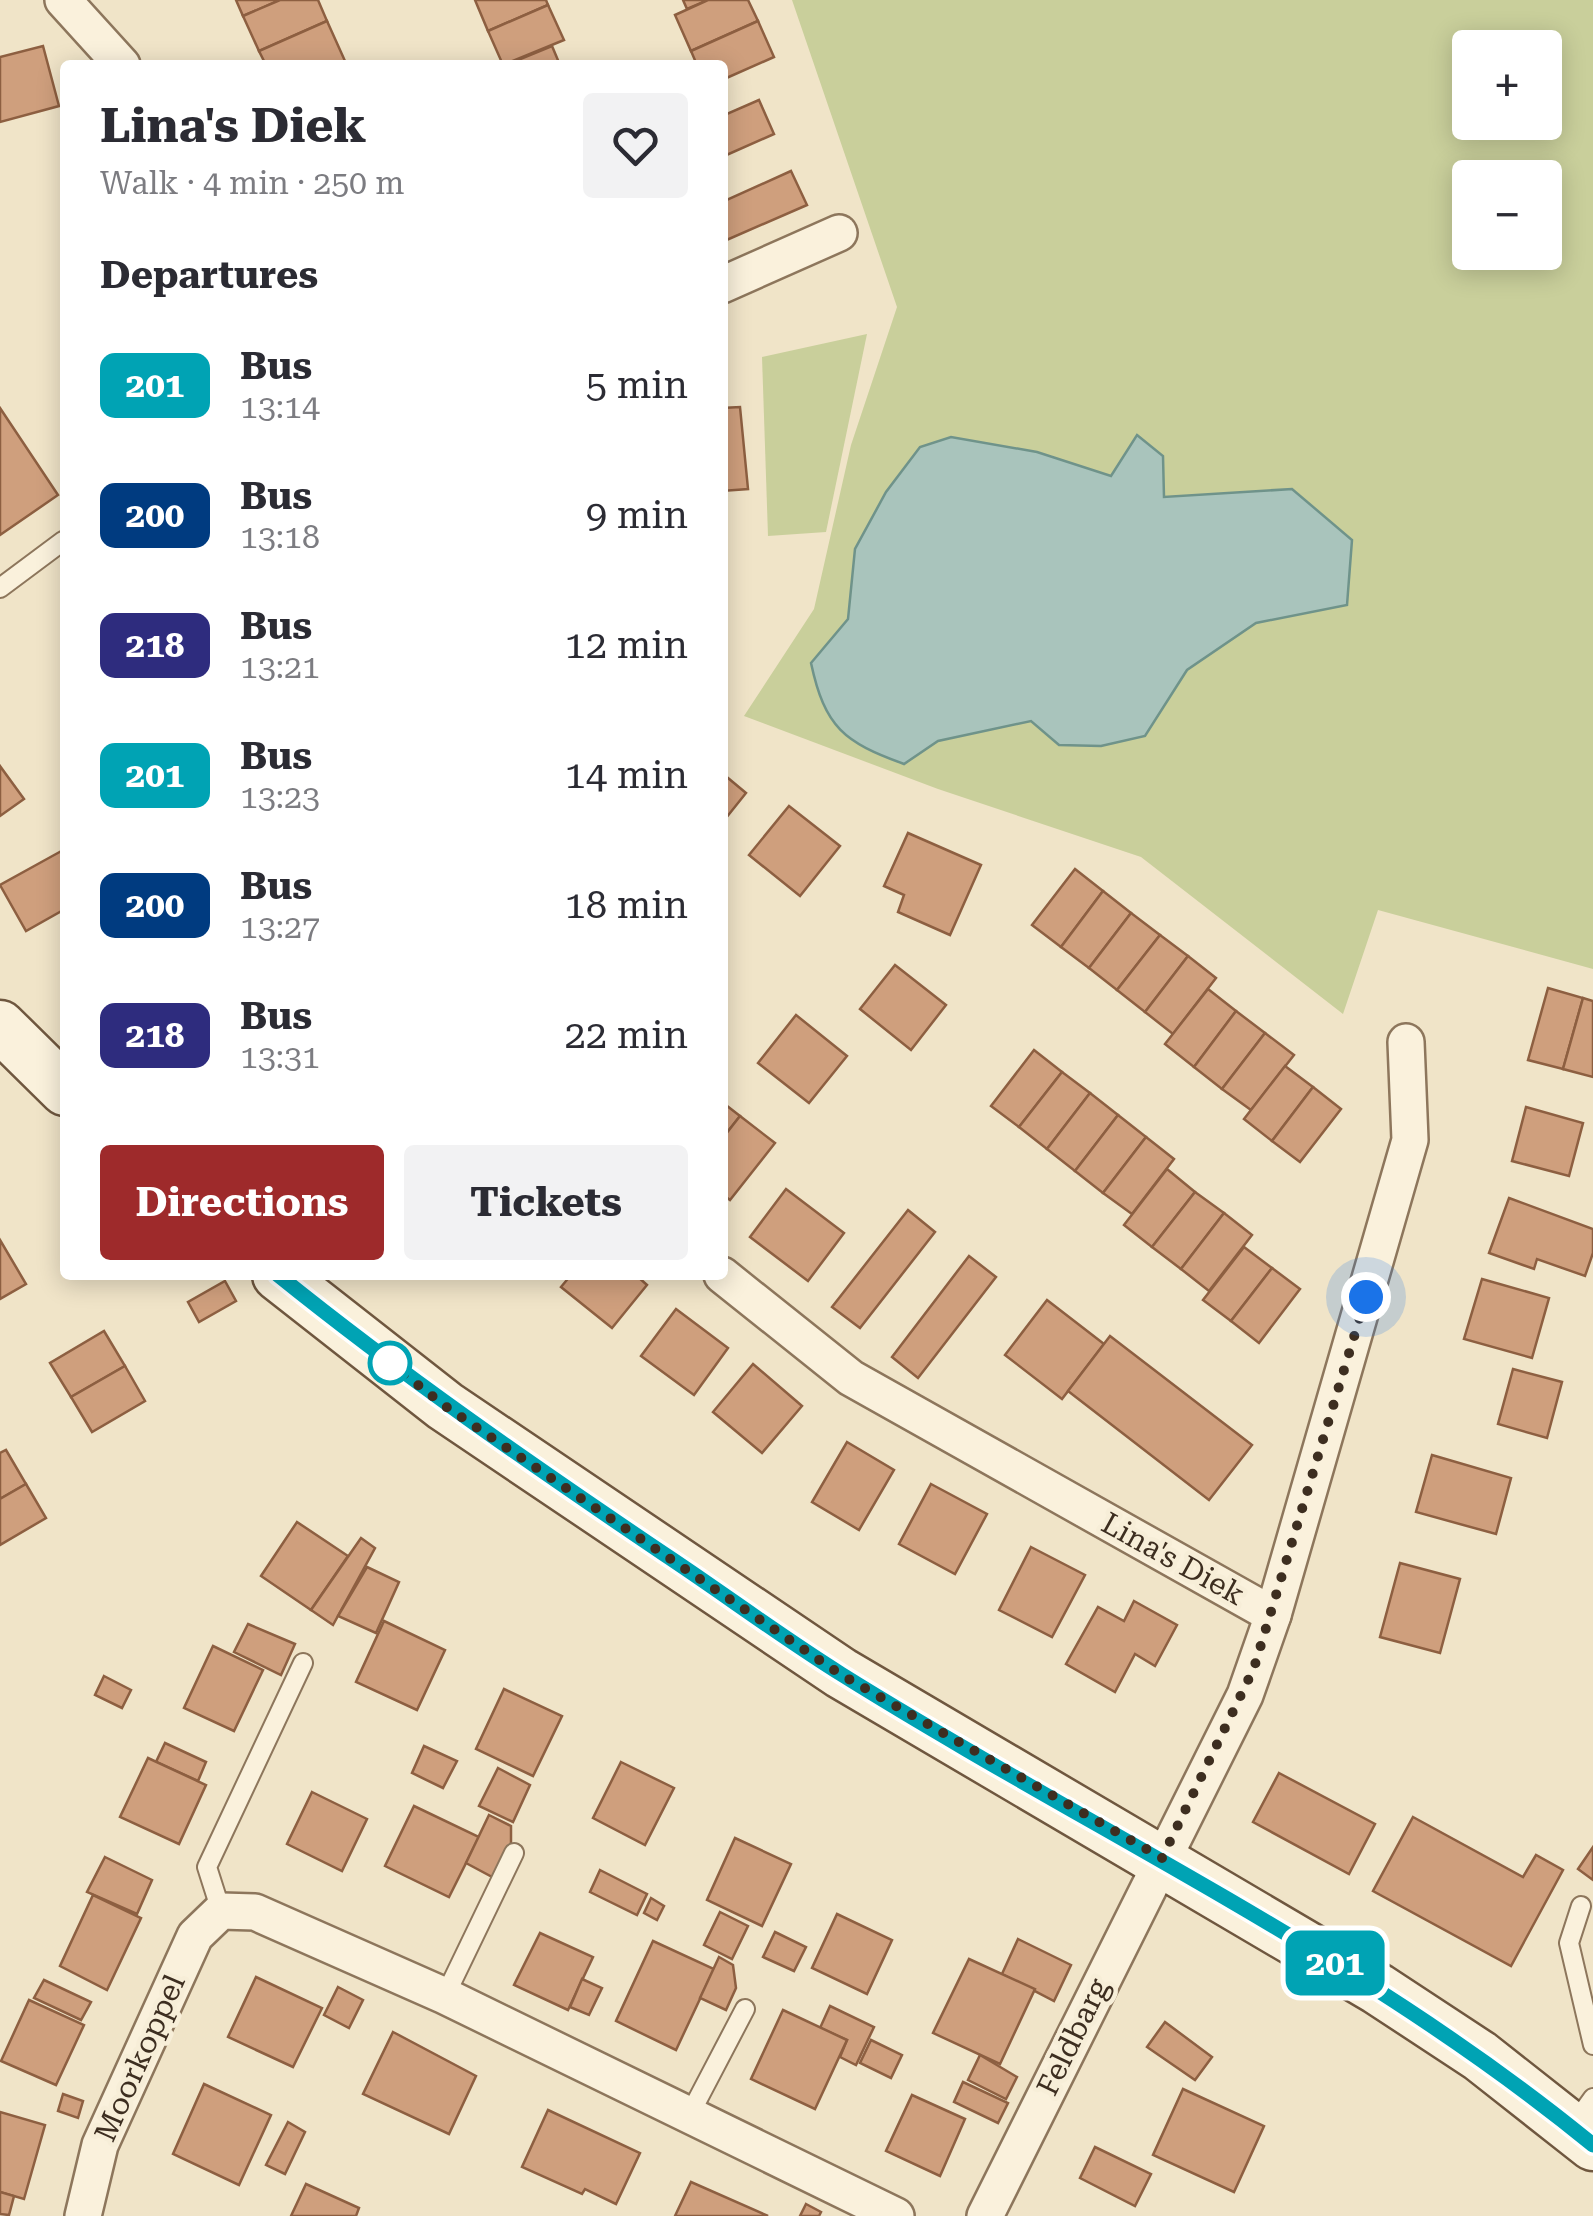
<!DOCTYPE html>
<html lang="en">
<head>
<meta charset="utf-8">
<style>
	:root { --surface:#fff; --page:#f2f2f3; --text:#2b2b33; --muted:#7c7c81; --accent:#9e2a2b }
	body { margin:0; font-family:"Roboto Serif",serif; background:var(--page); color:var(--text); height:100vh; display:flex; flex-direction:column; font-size:38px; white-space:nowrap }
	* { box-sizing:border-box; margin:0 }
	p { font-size:32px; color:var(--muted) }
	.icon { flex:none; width:55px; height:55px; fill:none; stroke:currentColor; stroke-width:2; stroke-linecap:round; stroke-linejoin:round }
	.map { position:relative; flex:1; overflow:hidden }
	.panel { position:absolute; left:60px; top:60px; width:668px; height:1220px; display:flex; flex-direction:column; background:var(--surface); border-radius:10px; box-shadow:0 5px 25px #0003 }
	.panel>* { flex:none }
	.badge { padding:0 20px; border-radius:15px; font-size:35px; line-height:65px }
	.buttons { position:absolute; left:1452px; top:30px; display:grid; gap:20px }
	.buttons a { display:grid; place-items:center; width:110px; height:110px; border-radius:10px; background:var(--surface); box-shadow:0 5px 25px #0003; font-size:50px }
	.you { position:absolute; width:50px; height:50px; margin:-25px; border:8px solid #fff; border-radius:50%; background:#1a73e8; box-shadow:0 0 0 15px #1a73e833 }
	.map>.badge { position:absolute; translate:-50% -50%; box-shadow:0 0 0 5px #fff }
	h2 { padding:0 40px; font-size:38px; line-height:90px }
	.round { display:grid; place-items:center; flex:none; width:105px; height:105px; border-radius:10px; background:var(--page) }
	.headline { display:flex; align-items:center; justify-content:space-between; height:170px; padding:0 40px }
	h1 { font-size:48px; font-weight:700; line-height:75px }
	.primary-button { display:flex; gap:20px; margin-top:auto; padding:20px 40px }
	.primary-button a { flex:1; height:115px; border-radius:10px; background:var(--accent); color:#fff; font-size:40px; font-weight:700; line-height:115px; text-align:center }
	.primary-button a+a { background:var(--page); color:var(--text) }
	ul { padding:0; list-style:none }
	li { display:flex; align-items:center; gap:30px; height:130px; padding:0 40px }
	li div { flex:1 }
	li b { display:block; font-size:38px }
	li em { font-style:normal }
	li .badge { min-width:110px; font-weight:700; text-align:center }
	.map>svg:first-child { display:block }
	.green { fill:#c9cf9b; fill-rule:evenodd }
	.water { fill:#a9c4bc; stroke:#6f938a; stroke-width:2.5 }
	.building { fill:#cf9f7d; stroke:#8d5f41; stroke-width:2.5 }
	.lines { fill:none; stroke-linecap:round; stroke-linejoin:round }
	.service-casing { stroke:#8d765c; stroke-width:22 }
	.minor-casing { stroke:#8d765c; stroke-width:40 }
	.secondary-casing { stroke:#6f573f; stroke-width:55 }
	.service { stroke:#faf1dc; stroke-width:18 }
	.minor { stroke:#faf1dc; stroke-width:35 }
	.secondary { stroke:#faf1dc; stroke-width:50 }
	.line-casing { stroke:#fff; stroke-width:22 }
	.line { stroke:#00a3b4; stroke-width:15 }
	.walk { stroke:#3d2e20; stroke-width:10; stroke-dasharray:0 18 }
	.stop-dot { fill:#fff; stroke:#00a3b4; stroke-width:5 }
	.labels { text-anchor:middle; stroke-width:9; stroke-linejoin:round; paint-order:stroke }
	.street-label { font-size:30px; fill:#3d2e20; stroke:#f7eed8 }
</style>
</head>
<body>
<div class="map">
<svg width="1593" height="2216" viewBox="0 0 1593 2216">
	<rect width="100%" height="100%" fill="#f0e4c8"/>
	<g class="green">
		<path d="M792 0H1593V969L1378 910 1343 1014 1141 857 938 789 744 716 814 609 851 445 897 307ZM1470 48H1545V122H1470ZM1470 178H1545V252H1470ZM1137 436 1163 497 1292 489 1347 605 1256 623 1187 670 1145 736 1059 745 1031 721 938 741 904 764 811 664 848 619 855 549 886 492 920 448 1037 452 1112 476Z"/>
		<path d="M867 334 826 532 768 536 762 357Z"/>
	</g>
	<path class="water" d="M1137 435 1163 456 1164 497 1292 489 1352 540 1347 605 1256 623 1187 670 1145 736 1101 746 1059 745 1031 721 938 741 904 764C844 742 825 728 811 663L848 619 855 549 886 492 920 447 951 437 1037 452 1111 476Z"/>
	<g class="building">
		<path d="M236 0H280L243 16Z"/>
		<path d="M280 0H318L327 21 259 51 243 16Z"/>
		<path d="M475 0H546L548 5 488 31Z"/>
		<path d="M683 0H708L687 9Z"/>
		<path d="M708 0H748L758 21 691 51 675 15Z"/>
		<path d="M548 5 564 40 503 65 488 31Z"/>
		<path d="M327 21 345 61 335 65H266L259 51Z"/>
		<path d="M758 21 774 57 722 80V65H697L691 51Z"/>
		<path d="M43 46 59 106 0 122V57Z"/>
		<path d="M552 46 560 65H506Z"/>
		<path d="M759 100 774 134 722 157V116Z"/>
		<path d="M791 171 807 205 722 242V202Z"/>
		<path d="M740 407 748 489 722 491V408Z"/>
		<path d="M0 408 58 495 0 535Z"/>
		<path d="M0 766 24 799 0 816Z"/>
		<path d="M722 773 746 793 722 823Z"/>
		<path d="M789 806 840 846 800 896 749 855Z"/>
		<path d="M908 833 981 865 950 935 898 912 904 895 884 886Z"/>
		<path d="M65 849V909L26 931 0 885Z"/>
		<path d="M1075 869 1103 891 1061 947 1032 925Z"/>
		<path d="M1103 891 1131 913 1089 968 1061 947Z"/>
		<path d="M1131 913 1160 935 1117 990 1089 968Z"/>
		<path d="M1160 935 1188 956 1145 1012 1117 990Z"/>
		<path d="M1188 956 1216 978 1173 1034 1145 1012Z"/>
		<path d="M895 965 946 1005 911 1050 860 1009Z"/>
		<path d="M1548 988 1583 998 1563 1069 1528 1060Z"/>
		<path d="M1208 989 1236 1011 1194 1067 1165 1044Z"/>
		<path d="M1583 998 1593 1001V1077L1563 1069Z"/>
		<path d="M1236 1011 1265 1033 1222 1089 1194 1067Z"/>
		<path d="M796 1015 847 1056 809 1103 758 1063Z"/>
		<path d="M1265 1033 1294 1055 1251 1110 1222 1089Z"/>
		<path d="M1034 1050 1062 1072 1019 1127 991 1106Z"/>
		<path d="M1285 1066 1313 1087 1272 1141 1244 1119Z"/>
		<path d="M1062 1072 1090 1093 1047 1149 1019 1127Z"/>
		<path d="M1313 1087 1341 1109 1300 1162 1272 1141Z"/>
		<path d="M1090 1093 1118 1115 1075 1171 1047 1149Z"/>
		<path d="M722 1102 740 1116 722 1139Z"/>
		<path d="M1526 1107 1583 1123 1569 1176 1512 1161Z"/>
		<path d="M1118 1115 1146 1137 1103 1193 1075 1171Z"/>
		<path d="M740 1116 775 1143 730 1200 722 1194V1139Z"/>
		<path d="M1146 1137 1174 1159 1132 1214 1103 1193Z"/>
		<path d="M1167 1169 1195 1192 1152 1247 1124 1225Z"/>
		<path d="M786 1189 844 1233 808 1281 750 1237Z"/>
		<path d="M1195 1192 1224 1213 1181 1269 1152 1247Z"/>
		<path d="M1509 1198 1593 1229V1253L1585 1276 1537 1259 1534 1269 1489 1253Z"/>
		<path d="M908 1210 935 1232 860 1328 832 1307Z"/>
		<path d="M1224 1213 1252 1235 1209 1291 1181 1269Z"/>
		<path d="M0 1240 26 1284 0 1299Z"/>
		<path d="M1244 1247 1272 1268 1231 1321 1203 1300Z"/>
		<path d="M969 1256 996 1277 918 1378 892 1357Z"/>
		<path d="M1272 1268 1300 1289 1259 1343 1231 1321Z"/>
		<path d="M571 1275H636L647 1285 612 1328 561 1287Z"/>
		<path d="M1482 1279 1549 1298 1532 1358 1464 1339Z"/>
		<path d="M225 1281 236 1301 199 1322 188 1302Z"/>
		<path d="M1047 1300 1104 1344 1062 1399 1005 1355Z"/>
		<path d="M676 1309 728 1348 694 1395 641 1356Z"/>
		<path d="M104 1331 125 1366 71 1397 50 1363Z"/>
		<path d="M1110 1336 1252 1445 1209 1500 1068 1391Z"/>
		<path d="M753 1364 802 1406 762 1453 713 1412Z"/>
		<path d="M125 1366 145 1401 92 1432 71 1397Z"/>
		<path d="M1513 1369 1562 1382 1547 1438 1498 1424Z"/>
		<path d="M847 1442 894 1470 859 1530 812 1502Z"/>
		<path d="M6 1450 26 1484 0 1499V1453Z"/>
		<path d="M1432 1455 1511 1478 1496 1534 1416 1512Z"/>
		<path d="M26 1484 46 1518 0 1545V1499Z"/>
		<path d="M931 1484 987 1514 955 1574 899 1544Z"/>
		<path d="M297 1522 348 1556 311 1610 261 1576Z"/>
		<path d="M361 1538 375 1548 333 1625 311 1610Z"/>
		<path d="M1031 1547 1085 1575 1052 1637 999 1610Z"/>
		<path d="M1400 1563 1460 1579 1440 1653 1380 1637Z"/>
		<path d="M367 1567 399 1582 376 1633 338 1616Z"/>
		<path d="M1134 1601 1177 1625 1155 1666 1135 1654 1115 1692 1066 1664 1098 1607 1124 1621Z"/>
		<path d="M384 1621 445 1650 417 1710 356 1682Z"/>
		<path d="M248 1624 295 1644 281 1675 234 1652Z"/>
		<path d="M213 1646 263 1670 234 1731 184 1708Z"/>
		<path d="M104 1676 131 1690 122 1708 95 1695Z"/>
		<path d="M504 1689 562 1716 533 1776 476 1749Z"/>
		<path d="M165 1743 206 1762 198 1781 156 1762Z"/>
		<path d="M424 1746 457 1761 443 1788 412 1773Z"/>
		<path d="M148 1758 206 1785 179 1844 120 1817Z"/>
		<path d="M621 1762 674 1788 645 1845 593 1818Z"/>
		<path d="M498 1768 530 1785 513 1822 479 1806Z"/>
		<path d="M1279 1773 1375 1824 1349 1874 1253 1822Z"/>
		<path d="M312 1792 367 1819 342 1871 287 1844Z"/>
		<path d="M414 1806 479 1837 449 1897 385 1866Z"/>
		<path d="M489 1815 511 1826V1848L496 1879 466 1863Z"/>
		<path d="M1413 1817 1523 1877 1536 1855 1563 1870 1511 1966 1373 1891Z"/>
		<path d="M735 1838 791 1864 762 1926 707 1900Z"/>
		<path d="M1593 1847V1880L1578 1869Z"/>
		<path d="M105 1857 152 1880 137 1914 87 1892Z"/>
		<path d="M600 1870 647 1894 637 1915 590 1892Z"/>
		<path d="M93 1895 141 1918 107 1990 60 1966Z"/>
		<path d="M651 1898 664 1906 657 1920 644 1913Z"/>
		<path d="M720 1912 748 1926 732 1959 704 1945Z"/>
		<path d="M837 1914 892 1940 867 1994 812 1968Z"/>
		<path d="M775 1932 806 1947 794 1971 763 1957Z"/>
		<path d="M540 1933 593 1957 568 2010 514 1985Z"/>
		<path d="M1018 1939 1071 1965 1054 2001 1002 1974Z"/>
		<path d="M653 1941 714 1969 676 2050 616 2021Z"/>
		<path d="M719 1957 733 1965 736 1988 726 2010 700 1998Z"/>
		<path d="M969 1959 1035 1989 1000 2064 933 2033Z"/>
		<path d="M256 1977 322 2008 293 2067 228 2037Z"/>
		<path d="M582 1979 602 1988 589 2015 570 2007Z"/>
		<path d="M44 1980 91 2002 81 2020 34 1998Z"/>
		<path d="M338 1987 363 2000 349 2028 324 2015Z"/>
		<path d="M29 2000 84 2025 56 2085 1 2061Z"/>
		<path d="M830 2006 874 2027 856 2065 840 2057 847 2040 820 2028Z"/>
		<path d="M783 2010 847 2040 815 2109 751 2079Z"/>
		<path d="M1165 2022 1212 2057 1195 2080 1147 2047Z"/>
		<path d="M393 2032 476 2076 449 2134 363 2094Z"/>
		<path d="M871 2040 902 2055 891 2078 860 2063Z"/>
		<path d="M980 2055 1017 2077 1006 2099 968 2080Z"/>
		<path d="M963 2082 1008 2103 998 2123 954 2102Z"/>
		<path d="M204 2084 271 2115 239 2185 173 2154Z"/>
		<path d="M1183 2089 1264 2126 1234 2192 1153 2155Z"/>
		<path d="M63 2094 83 2101 78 2118 58 2111Z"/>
		<path d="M912 2095 965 2119 940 2176 886 2151Z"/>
		<path d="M548 2110 640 2153 616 2204 585 2189 582 2194 522 2167Z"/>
		<path d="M0 2112 45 2125 24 2199 0 2192Z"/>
		<path d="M288 2122 305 2132 285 2174 266 2165Z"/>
		<path d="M1095 2147 1151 2174 1135 2206 1080 2178Z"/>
		<path d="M691 2182 768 2216H675Z"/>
		<path d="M306 2184 359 2208 356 2216H291Z"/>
		<path d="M0 2192 14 2196 9 2215 0 2214Z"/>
		<path d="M806 2204 821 2212 819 2216H800Z"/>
	</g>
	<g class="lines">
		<defs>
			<g id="service">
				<path d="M0 588 63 541"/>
				<path d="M1581 1906 1569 1943 1593 2045"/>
				<path d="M221 1911 207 1867 303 1663"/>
				<path d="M445 1996 514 1853"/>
				<path d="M690 2114 745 2009"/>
				<path d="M1572 2127 1593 2098"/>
			</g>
			<g id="minor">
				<path d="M63 0 122 65"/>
				<path d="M722 285 839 233"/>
				<path d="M722 1275 851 1378 1273 1615"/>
				<path d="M83 2216 100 2145 195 1936 221 1911 255 1912 445 1996 896 2216"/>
				<path d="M985 2216 1245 1695 1273 1615 1410 1140 1406 1042"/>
			</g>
			<g id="secondary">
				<path d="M0 1026 65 1090"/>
				<path d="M278 1275 445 1406 841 1673 1378 1989 1480 2056 1593 2145"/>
			</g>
		</defs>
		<use href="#service" class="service-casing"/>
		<use href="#minor" class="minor-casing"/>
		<use href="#secondary" class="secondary-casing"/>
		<use href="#service" class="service"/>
		<use href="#minor" class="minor"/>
		<use href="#secondary" class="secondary"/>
	</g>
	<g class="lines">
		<defs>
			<path id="line" d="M278 1275C402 1375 532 1465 664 1554 723 1593 780 1636 841 1674 1092 1831 1363 1956 1593 2145"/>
		</defs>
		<use href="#line" class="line-casing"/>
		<use href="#line" class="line"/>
		<path class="walk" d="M390 1363 445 1406 840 1674 1162 1858 1254 1668 1366 1297"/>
	</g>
	<circle class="stop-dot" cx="390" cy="1363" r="20"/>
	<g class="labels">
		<g class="street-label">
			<text transform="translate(1173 1559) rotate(29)" y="10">Lina's Diek</text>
			<text transform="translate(1073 2037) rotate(-64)" y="10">Feldbarg</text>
			<text transform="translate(140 2058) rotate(-66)" y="10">Moorkoppel</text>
		</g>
	</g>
</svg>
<div class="buttons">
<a>+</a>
<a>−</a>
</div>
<div class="you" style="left:1366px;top:1297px"></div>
<b class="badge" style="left:1335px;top:1963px;background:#00a3b4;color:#fff">201</b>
<section class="panel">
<div class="headline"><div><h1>Lina's Diek</h1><p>Walk · 4 min · 250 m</p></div><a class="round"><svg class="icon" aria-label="heart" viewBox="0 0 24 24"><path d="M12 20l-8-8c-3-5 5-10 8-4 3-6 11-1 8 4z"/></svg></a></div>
<h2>Departures</h2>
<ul>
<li><span class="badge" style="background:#00a3b4;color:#fff">201</span><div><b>Bus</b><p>13:14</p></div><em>5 min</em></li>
<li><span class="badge" style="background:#003b80;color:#fff">200</span><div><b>Bus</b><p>13:18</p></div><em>9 min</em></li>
<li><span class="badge" style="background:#2e2c7e;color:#fff">218</span><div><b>Bus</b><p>13:21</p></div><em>12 min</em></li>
<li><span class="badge" style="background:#00a3b4;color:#fff">201</span><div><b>Bus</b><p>13:23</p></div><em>14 min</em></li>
<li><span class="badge" style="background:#003b80;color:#fff">200</span><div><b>Bus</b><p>13:27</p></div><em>18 min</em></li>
<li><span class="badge" style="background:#2e2c7e;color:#fff">218</span><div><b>Bus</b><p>13:31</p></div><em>22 min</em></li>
</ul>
<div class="primary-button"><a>Directions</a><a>Tickets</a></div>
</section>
</div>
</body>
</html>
